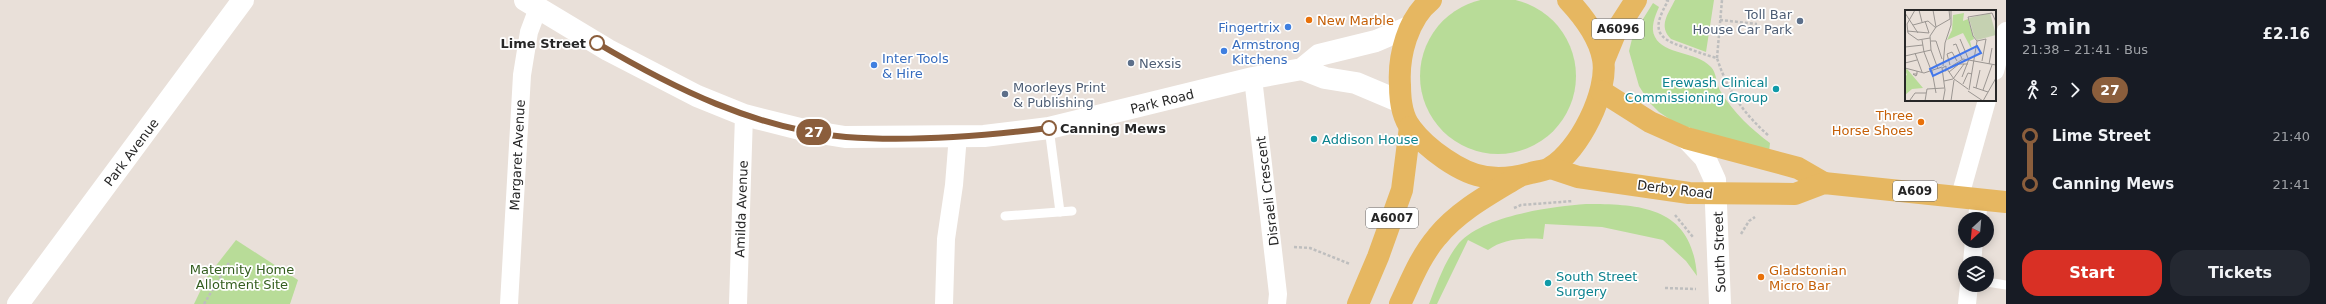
<!DOCTYPE html>
<html lang="en">
<head>
<meta charset="utf-8">
<style>
	:root { --surface:#171b24; --page:#242831; --text:#f1f3f6; --muted:#9ea1a6; --accent:#d93025 }
	body { margin:0; font-family:"DejaVu Sans",sans-serif; background:var(--page); color:var(--text); height:100vh; display:flex; flex-direction:column; font-size:15px; white-space:nowrap }
	* { box-sizing:border-box; margin:0 }
	p { font-size:13px; color:var(--muted) }
	.icon { flex:none; width:22px; height:22px; fill:none; stroke:currentColor; stroke-width:2; stroke-linecap:round; stroke-linejoin:round }
	.map { position:relative; flex:1; overflow:hidden }
	.drawer { display:flex; flex-direction:column; background:var(--surface); width:320px }
	.drawer>* { flex:none }
	.badge { padding:0 8px; border-radius:13px; font-size:14px; line-height:26px }
	.needle { width:26px; rotate:206deg }
	.controls { position:absolute; left:1958px; top:212px; display:grid; gap:8px }
	.controls a { display:grid; place-items:center; width:36px; height:36px; border-radius:50%; background:var(--surface); box-shadow:0 2px 10px #0003; font-size:20px }
	.map>.badge { position:absolute; translate:-50% -50%; box-shadow:0 0 0 2px #fff }
	.legs { display:flex; align-items:center; gap:6px; height:44px; padding:0 16px; font-size:13px }
	.legs p { margin-inline-start:auto }
	.head { display:flex; align-items:center; justify-content:space-between; height:68px; padding:0 16px }
	h1 { font-size:22px; font-weight:700; line-height:30px }
	.primary-button { display:flex; gap:8px; margin-top:auto; padding:8px 16px }
	.primary-button a { flex:1; height:46px; border-radius:16px; background:var(--accent); color:#fff; font-size:16px; font-weight:700; line-height:46px; text-align:center }
	.primary-button a+a { background:var(--page); color:var(--text) }
	ul { padding:0 16px; list-style:none }
	li { display:flex; align-items:center; gap:14px; height:48px; font-size:15px }
	li i { display:grid; place-items:center; width:6px; height:100%; margin:0 5px; background:currentColor }
	li i::after { content:''; width:10px; height:10px; margin:-5px; border:3px solid; border-radius:50%; background:var(--surface) }
	li p { margin-inline-start:auto }
	li:first-child i { background:linear-gradient(#0000 50%,currentColor 0) }
	li:last-child i { background:linear-gradient(currentColor 50%,#0000 0) }
	main { display:flex; flex:1; min-height:0 }
	.map>svg:first-child { display:block }
	.green { fill:#b8dc98 }
	.lines { fill:none; stroke-linecap:round; stroke-linejoin:round }
	.path { stroke:#bebebe; stroke-width:2.5; stroke-dasharray:3 2; stroke-linecap:butt }
	.lane { stroke:#fff; stroke-width:9 }
	.street { stroke:#fff; stroke-width:18 }
	.secondary { stroke:#fff; stroke-width:22 }
	.primary { stroke:#e6b761; stroke-width:22 }
	.line-1-casing { stroke:#fff; stroke-width:9 }
	.line-1 { stroke:#8b5e3c; stroke-width:6 }
	.food-dot { fill:#e8710a; stroke:#fff; stroke-width:1.5 }
	.service-dot { fill:#5c6f8a; stroke:#fff; stroke-width:1.5 }
	.shop-dot { fill:#3f7fe0; stroke:#fff; stroke-width:1.5 }
	.stop-1-dot { fill:#fff; stroke:#8b5e3c; stroke-width:2 }
	.culture-dot { fill:#0f9aa8; stroke:#fff; stroke-width:1.5 }
	.labels { text-anchor:middle; stroke-width:3.5; stroke-linejoin:round; paint-order:stroke }
	.shield { fill:#fff; stroke:#686868; stroke-width:1 }
	.shield-label { font-size:12px; font-weight:bold; fill:#272727 }
	.service-label { font-size:13px; fill:#4e5e75; stroke:#fff; text-anchor:start }
	.food-label { font-size:13px; fill:#c56008; stroke:#fff; text-anchor:start }
	.shop-label { font-size:13px; fill:#366cbe; stroke:#fff; text-anchor:start }
	.stop-label { font-size:13px; font-weight:bold; fill:#272727; stroke:#fff; text-anchor:end }
	.culture-label { font-size:13px; fill:#0d838f; stroke:#fff; text-anchor:start }
	.street-label { font-size:13px; fill:#272727; stroke:#fff }
	.park-label { font-size:13px; fill:#335d1e; stroke:#fff }
	.inset-road { fill:none; stroke:#9b9692; stroke-width:1 }
	.view { fill:#4277ec; fill-opacity:0.15; stroke:#4277ec; stroke-width:2 }
	.inset-edge { fill:none; stroke:#272727; stroke-width:2 }
</style>
</head>
<body>
<main>
<div class="map">
<svg width="2006" height="304" viewBox="0 0 2006 304">
	<rect width="100%" height="100%" fill="#e9e0d9"/>
	<g class="green">
		<circle cx="1498" cy="76" r="78"/>
		<path d="M1675 0H1714L1706 52 1671 39C1658 26 1668 14 1675 0Z"/>
		<path d="M1653 3 1659 7C1655 16 1650 28 1655 37 1664 55 1696 51 1711 67 1717 73 1716 85 1721 92 1733 112 1752 130 1770 143L1769 152 1677 124 1659 112 1649 102 1639 86 1629 51 1633 35Z"/>
		<path d="M1586 204C1642 204 1692 207 1697 276L1686 261 1663 240 1602 227 1545 224 1543 239C1524 238 1504 238 1488 250L1468 240 1437 304H1429C1437 284 1445 260 1459 243 1485 215 1550 207 1586 204Z"/>
		<path d="M236 240 298 280 290 304H194L207 277Z"/>
	</g>
	<g class="lines">
		<g class="path">
			<path d="M1666 0 1668 1C1653 27 1654 38 1684 47 1695 51 1705 55 1717 58 1727 90 1744 114 1769 136"/>
			<path d="M1720 20 1757 24"/>
			<path d="M1717 58 1722 0"/>
			<path d="M1514 208 1521 205 1573 201"/>
			<path d="M1675 215 1693 237"/>
			<path d="M1741 234 1749 221 1755 217"/>
			<path d="M1294 247 1310 248 1350 264"/>
			<path d="M1665 288 1696 289"/>
			<path d="M204 304 230 261"/>
		</g>
		<g class="lane">
			<path d="M1049 128 1060 212"/>
			<path d="M1005 216 1072 211"/>
			<path d="M1987 282 2006 285"/>
		</g>
		<g class="street">
			<path d="M1995 71 2006 31"/>
			<path d="M1253 78 1278 294 1277 304"/>
			<path d="M1960 196 1987 100"/>
			<path d="M1977 219 1979 199"/>
			<path d="M1972 263 1974 241"/>
			<path d="M509 304 522 75 529 32 538 8"/>
			<path d="M738 304 744 115"/>
			<path d="M944 304 946 239 954 185 958 135"/>
			<path d="M1967 304 1969 285"/>
		</g>
		<g class="secondary">
			<path d="M525 0 608 50 697 96 744 115 808 131 845 137 984 136 1049 128 1253 78 1302 69 1319 55 1376 41 1411 26"/>
			<path d="M1302 69 1325 78 1356 83 1401 102"/>
			<path d="M1686 138 1705 158 1715 180 1720 304"/>
			<path d="M18 304 243 0"/>
		</g>
		<g class="primary">
			<path d="M1431 0C1408 18 1398 56 1400 85 1400 99 1402 117 1411 128 1426 148 1461 174 1486 177 1500 179 1517 177 1531 173 1537 171 1546 171 1551 167 1579 151 1609 91 1603 59 1599 37 1583 16 1568 0"/>
			<path d="M1604 60 1616 31 1636 0"/>
			<path d="M1601 91 1650 122 1686 138 1798 168 1824 183"/>
			<path d="M1551 168 1578 177 1689 193 1795 194 1824 183 2006 202"/>
			<path d="M1358 304 1378 257 1402 190 1410 127"/>
			<path d="M1400 304C1411 281 1420 257 1437 237 1458 211 1490 194 1518 177"/>
		</g>
	</g>
	<g class="lines">
		<defs>
			<path id="line-1" d="M597 43C673 88 756 129 846 137 911 142 984 136 1049 128"/>
		</defs>
		<use href="#line-1" class="line-1-casing"/>
		<use href="#line-1" class="line-1"/>
	</g>
	<g class="food-dot">
		<circle cx="1309" cy="20" r="4"/>
		<circle cx="1921" cy="122" r="4"/>
		<circle cx="1761" cy="277" r="4"/>
	</g>
	<g class="service-dot">
		<circle cx="1800" cy="21" r="4"/>
		<circle cx="1131" cy="63" r="4"/>
		<circle cx="1005" cy="94" r="4"/>
	</g>
	<g class="shop-dot">
		<circle cx="1288" cy="27" r="4"/>
		<circle cx="1224" cy="51" r="4"/>
		<circle cx="874" cy="65" r="4"/>
	</g>
	<g class="stop-1-dot">
		<circle cx="597" cy="43" r="7"/>
		<circle cx="1049" cy="128" r="7"/>
	</g>
	<g class="culture-dot">
		<circle cx="1776" cy="89" r="4"/>
		<circle cx="1314" cy="139" r="4"/>
		<circle cx="1548" cy="283" r="4"/>
	</g>
	<g class="labels">
		<g class="shield">
			<rect x="1592" y="19" width="52" height="20" rx="3"/>
			<rect x="1893" y="181" width="44" height="20" rx="3"/>
			<rect x="1366" y="208" width="52" height="20" rx="3"/>
		</g>
		<g class="shield-label">
			<text x="1618" y="33">A6096</text>
			<text x="1915" y="195">A609</text>
			<text x="1392" y="222">A6007</text>
		</g>
		<g class="service-label">
			<text x="1792" y="19" text-anchor="end">Toll Bar<tspan x="1792" dy="15">House Car Park</tspan></text>
			<text x="1139" y="68">Nexsis</text>
			<text x="1013" y="92">Moorleys Print<tspan x="1013" dy="15">&amp; Publishing</tspan></text>
		</g>
		<g class="food-label">
			<text x="1317" y="25">New Marble</text>
			<text x="1913" y="120" text-anchor="end">Three<tspan x="1913" dy="15">Horse Shoes</tspan></text>
			<text x="1769" y="275">Gladstonian<tspan x="1769" dy="15">Micro Bar</tspan></text>
		</g>
		<g class="shop-label">
			<text x="1280" y="32" text-anchor="end">Fingertrix</text>
			<text x="1232" y="49">Armstrong<tspan x="1232" dy="15">Kitchens</tspan></text>
			<text x="882" y="63">Inter Tools<tspan x="882" dy="15">&amp; Hire</tspan></text>
		</g>
		<g class="stop-label">
			<text x="586" y="48">Lime Street</text>
			<text x="1060" y="133" text-anchor="start">Canning Mews</text>
		</g>
		<g class="culture-label">
			<text x="1768" y="87" text-anchor="end">Erewash Clinical<tspan x="1768" dy="15">Commissioning Group</tspan></text>
			<text x="1322" y="144">Addison House</text>
			<text x="1556" y="281">South Street<tspan x="1556" dy="15">Surgery</tspan></text>
		</g>
		<g class="street-label">
			<text transform="translate(1162 101) rotate(-14)" y="5">Park Road</text>
			<text transform="translate(131 152) rotate(-53)" y="5">Park Avenue</text>
			<text transform="translate(517 155) rotate(-87)" y="5">Margaret Avenue</text>
			<text transform="translate(1675 189) rotate(7)" y="5">Derby Road</text>
			<text transform="translate(1267 191) rotate(-97)" y="5">Disraeli Crescent</text>
			<text transform="translate(741 209) rotate(-88)" y="5">Amilda Avenue</text>
			<text transform="translate(1719 252) rotate(-92)" y="5">South Street</text>
		</g>
		<g class="park-label">
			<text x="242" y="274">Maternity Home<tspan x="242" dy="15">Allotment Site</tspan></text>
		</g>
	</g>
	<g transform="translate(1905 10)">
		<rect width="91" height="91" fill="#e9e0d9"/>
		<path d="M59 3 58 11 63 9 69 29 65 31 67 40 58 23 42 30 47 20 48 5ZM2 59 18 78 7 79 0 85V66L2 65 0 60Z" fill="#b8dc98"/>
		<path d="M85 3 91 25 72 30 69 26 64 8Z" fill="#c5d1b1"/>
		<path class="inset-road" d="M10 0 2 14 3 23 13 30 25 28M14 0 17 12M28 0 31 17M0 3 13 23M8 15 23 11 31 18M2 21 24 23 20 11M55 29 63 48M17 30 19 42M26 31H31L37 49M72 31 68 26 63 7 87 3 91 12M72 31 81 29 77 51M48 35 51 34 57 49M0 37 18 35M19 42 26 60M10 43 17 62M0 46 26 40M0 53 12 50M84 54 87 38M45 55 42 44 47 42 52 51M38 56 40 33 46 15V0M0 58 19 63 37 57M33 59 26 40 25 26 31 17 45 9 44 0M42 59 58 49 91 55M42 59 49 69 63 79M37 60 41 61V56L37 58 40 80 38 91M27 61 31 83M44 62 54 54H63M12 64 11 66 8 64H12V61M57 67 64 49M39 71 48 69 59 54M58 74 63 63 67 64M68 77 83 82M71 78 75 60M64 80 72 31M78 80 87 55M63 81 78 91M5 90 10 83H21M20 91 22 79 39 78M46 91 49 70M78 91 91 68"/>
		<path class="view" d="M72 36 76 43 28 66 25 59Z"/>
		<rect width="91" height="91" class="inset-edge"/>
	</g>
</svg>
<div class="controls">
<a><svg class="needle" viewBox="-14 -14 28 28"><path d="M0-13l5 13h-10z" fill="#e53935"/><path d="M0 13l5-13h-10z" fill="#9ea1a6"/></svg></a>
<a><svg class="icon" aria-label="layers" viewBox="0 0 24 24"><path d="M12 4l9 5-9 5-9-5zM3 14l9 5 9-5"/></svg></a>
</div>
<b class="badge" style="left:814px;top:132px;background:#8b5e3c;color:#fff">27</b>
</div>
<section class="drawer">
<div class="head"><div><h1>3 min</h1><p>21:38 – 21:41 · Bus</p></div><b>£2.16</b></div>
<div class="legs"><svg class="icon" aria-label="walk" viewBox="0 0 24 24"><circle cx="13" cy="4" r="2"/><path d="M13 8l-2 6 4 7M11 14l-3 7M7 12l3-4h3l4 4"/></svg>2<svg class="icon" aria-label="forward" viewBox="0 0 24 24"><path d="M9 5l7 7-7 7"/></svg><b class="badge" style="background:#8b5e3c;color:#fff">27</b></div>
<ul>
<li><i style="color:#8b5e3c"></i><b>Lime Street</b><p>21:40</p></li>
<li><i style="color:#8b5e3c"></i><b>Canning Mews</b><p>21:41</p></li>
</ul>
<div class="primary-button"><a>Start</a><a>Tickets</a></div>
</section>
</main>
</body>
</html>
